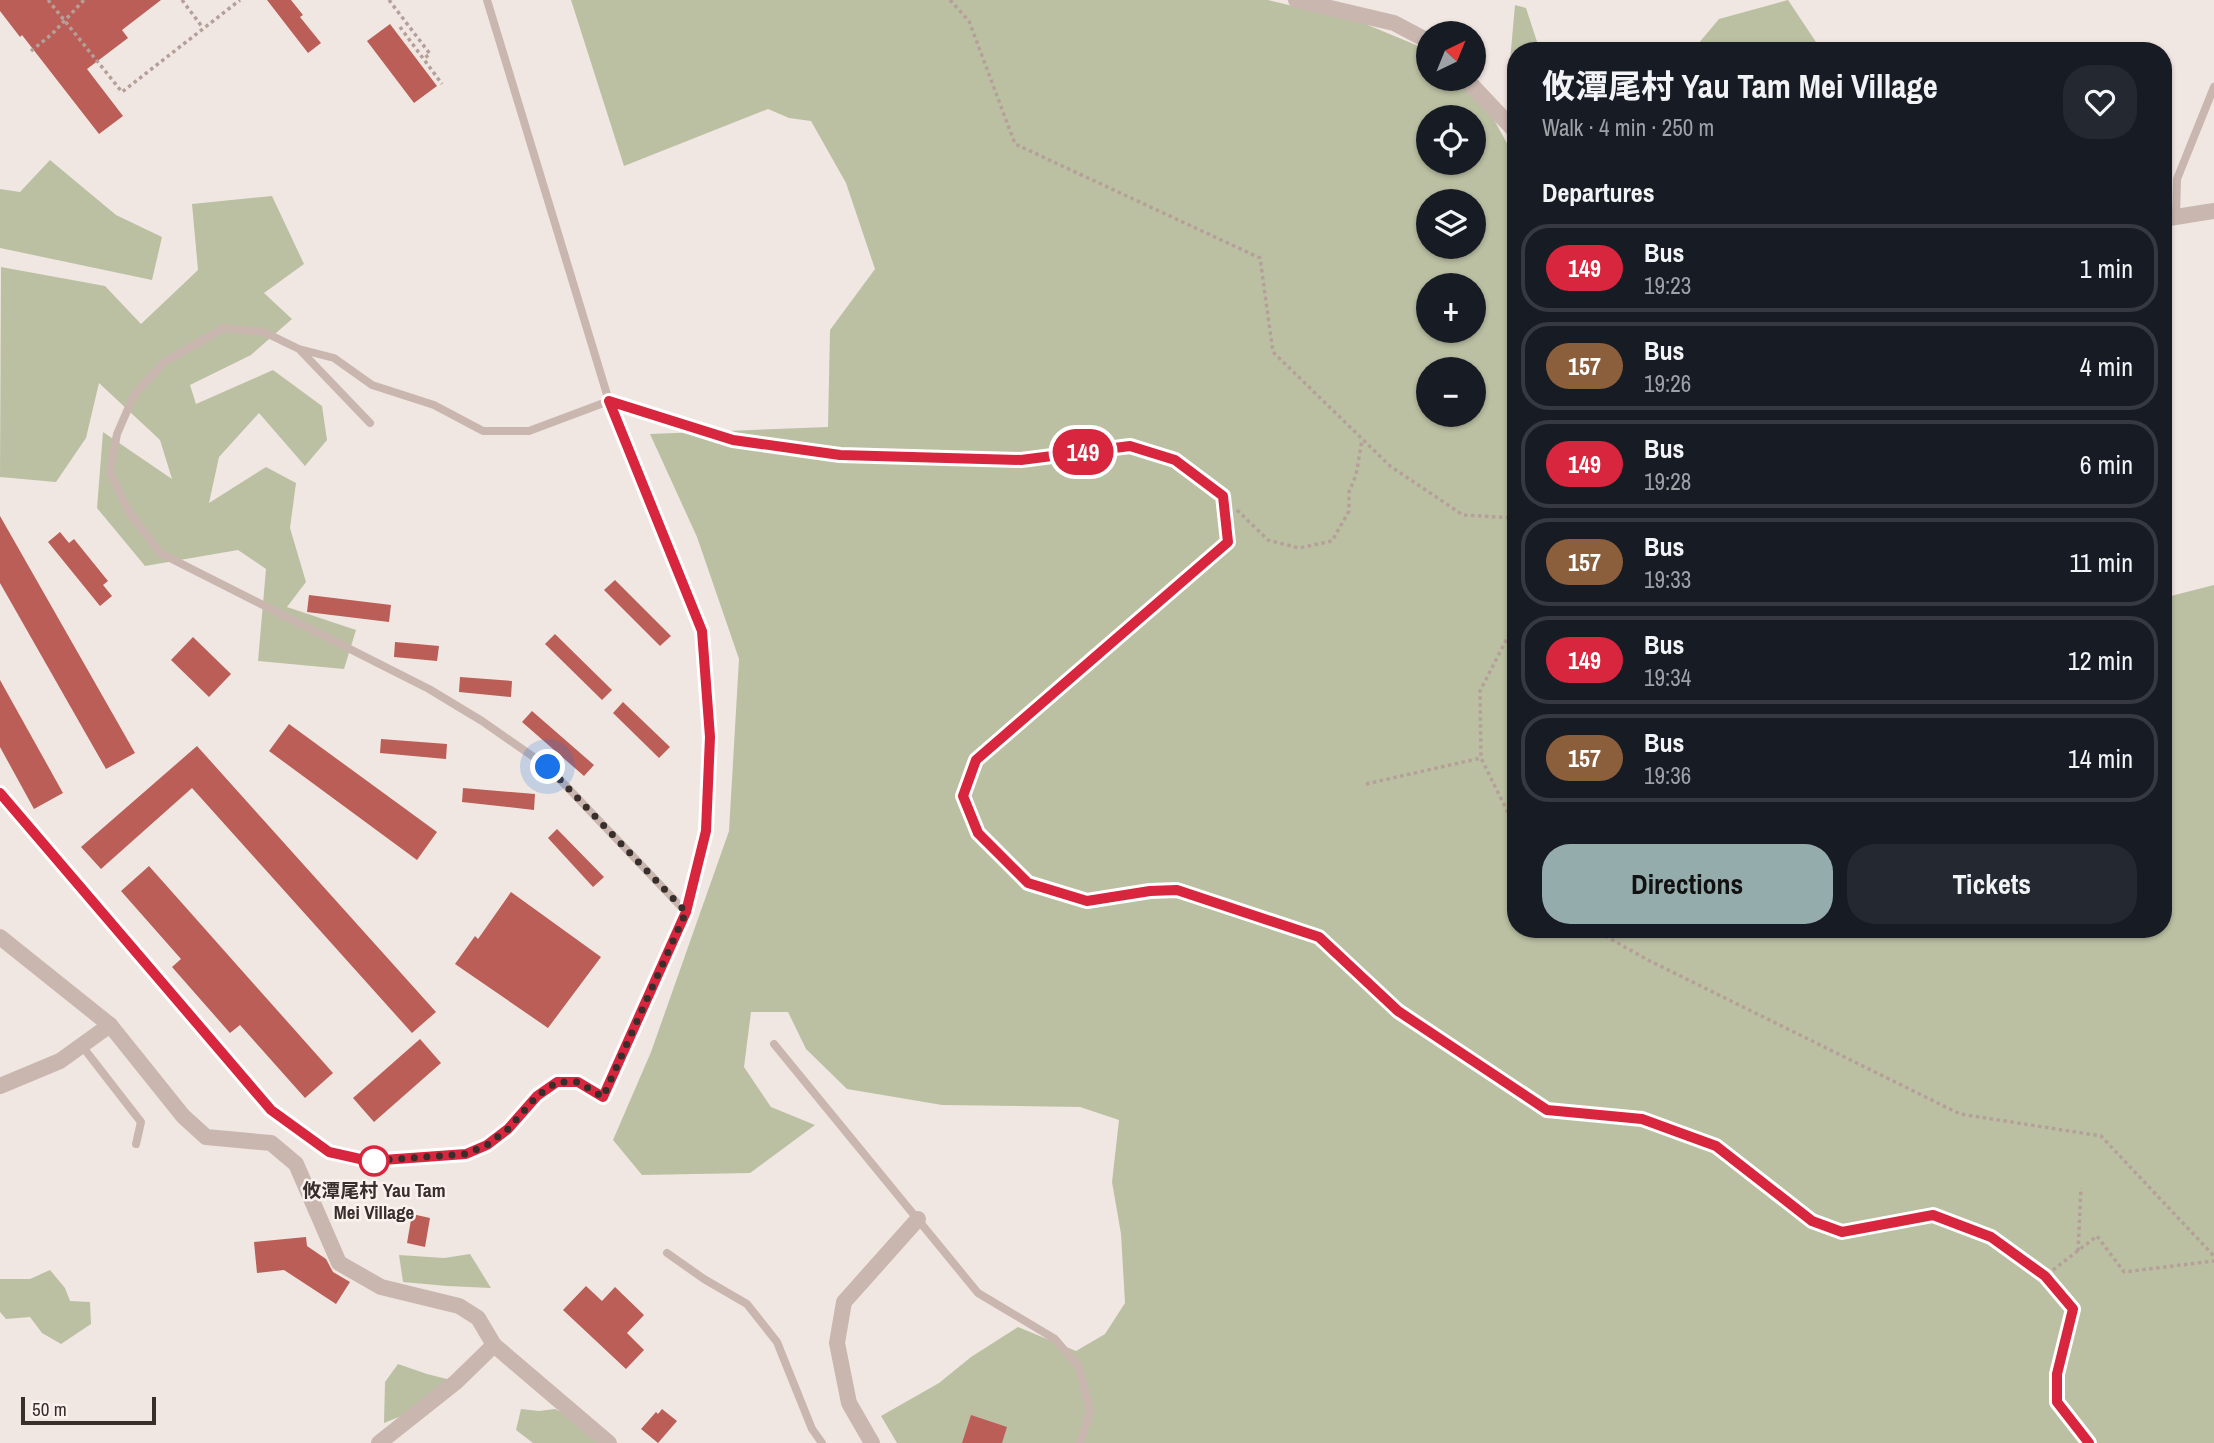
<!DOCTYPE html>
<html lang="en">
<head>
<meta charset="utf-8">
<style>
	:root { --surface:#171b24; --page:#242831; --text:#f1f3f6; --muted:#9ea1a6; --line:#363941; --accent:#95acac }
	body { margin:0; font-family:"Archivo Narrow","Noto Sans TC",sans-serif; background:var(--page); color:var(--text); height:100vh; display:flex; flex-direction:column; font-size:26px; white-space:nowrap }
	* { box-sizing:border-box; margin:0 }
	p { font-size:23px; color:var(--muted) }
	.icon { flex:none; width:38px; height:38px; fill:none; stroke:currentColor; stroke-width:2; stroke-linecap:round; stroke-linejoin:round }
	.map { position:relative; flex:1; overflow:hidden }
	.side { position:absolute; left:1507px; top:42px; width:665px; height:896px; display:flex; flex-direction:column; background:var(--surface); border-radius:28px; box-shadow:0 2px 5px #0004 }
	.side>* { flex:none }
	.badge { padding:0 14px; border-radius:23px; font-size:24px; line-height:46px }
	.needle { width:46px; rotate:43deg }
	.fabs { position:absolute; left:1416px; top:21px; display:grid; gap:14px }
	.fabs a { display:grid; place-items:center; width:70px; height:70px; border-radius:50%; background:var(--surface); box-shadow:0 2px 5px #0004; font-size:35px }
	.scale { position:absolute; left:21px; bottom:18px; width:135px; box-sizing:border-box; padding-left:7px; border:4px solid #382e2c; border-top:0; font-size:19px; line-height:24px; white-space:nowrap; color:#382e2c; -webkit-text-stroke:5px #f9f2ee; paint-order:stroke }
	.you { position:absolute; width:35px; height:35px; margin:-18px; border:5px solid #fff; border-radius:50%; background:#1a73e8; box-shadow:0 0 0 10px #1a73e833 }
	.map>.badge { position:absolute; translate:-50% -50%; box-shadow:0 0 0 4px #fff }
	h2 { padding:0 35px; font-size:26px; line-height:63px }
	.round { display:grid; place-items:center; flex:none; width:74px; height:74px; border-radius:28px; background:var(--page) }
	.overview { display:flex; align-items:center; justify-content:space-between; height:119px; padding:0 35px }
	h1 { font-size:33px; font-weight:700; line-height:52px }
	.cta { display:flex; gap:14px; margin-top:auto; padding:14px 35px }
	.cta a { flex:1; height:80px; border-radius:28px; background:var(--accent); color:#111; font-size:28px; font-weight:700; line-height:80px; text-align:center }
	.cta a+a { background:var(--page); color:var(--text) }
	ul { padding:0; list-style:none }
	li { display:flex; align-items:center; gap:21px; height:88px; margin:0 14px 10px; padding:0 21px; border:4px solid var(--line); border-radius:28px }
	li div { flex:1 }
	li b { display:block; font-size:26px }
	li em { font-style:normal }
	li .badge { min-width:77px; font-weight:700; text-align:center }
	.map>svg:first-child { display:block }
	.green { fill:#bbc0a3; fill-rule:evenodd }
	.building { fill:#ba5e57 }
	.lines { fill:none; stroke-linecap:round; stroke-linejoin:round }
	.path { stroke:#b5a099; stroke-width:3.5; stroke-dasharray:3.5 3.5; stroke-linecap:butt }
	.lane { stroke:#c9b6af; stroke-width:8 }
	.street { stroke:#c9b6af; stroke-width:16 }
	.line-casing { stroke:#fff; stroke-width:16 }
	.line { stroke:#d7263d; stroke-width:10 }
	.walk { stroke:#382e2c; stroke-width:7; stroke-dasharray:0 12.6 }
	.stop-dot { fill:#fff; stroke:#d7263d; stroke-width:3.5 }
	.labels { text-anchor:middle; stroke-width:5; stroke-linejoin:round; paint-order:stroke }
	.stop-label { font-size:19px; font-weight:bold; fill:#382e2c; stroke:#f9f2ee }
</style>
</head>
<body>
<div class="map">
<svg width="2214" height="1443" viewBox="0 0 2214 1443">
	<rect width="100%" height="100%" fill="#f1e7e2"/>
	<g class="green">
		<path d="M571 0H1268L1363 23 1428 50V79H1459L1485 103 1516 160V929H2163V598L2214 585V1443H897L881 1416 939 1383 971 1357 1018 1327 1076 1351 1105 1334 1125 1303 1121 1234 1112 1182 1119 1120 1080 1107 942 1105 847 1089 806 1049 788 1012H751L744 1067 771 1107 815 1125 750 1173 642 1175 613 1140 651 1052 729 831 739 659 697 537 650 434 828 427 830 330 875 269 846 183 811 121 789 118 768 109 624 166ZM1428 117H1474V163H1428ZM1428 201H1474V247H1428ZM1428 285H1474V331H1428ZM1428 369H1474V415H1428Z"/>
		<path d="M1788 0 1822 51H1692L1719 19Z"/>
		<path d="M1515 5 1526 8 1540 51H1516L1515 102 1507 94Z"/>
		<path d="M50 160 116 215 162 237 152 280 0 248V189L20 192Z"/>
		<path d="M272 196 304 264 264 293 292 319 251 355 190 385 196 404 273 370 322 406 327 440 305 466 259 413 219 457 209 503 266 467 296 483 290 528 306 582 287 607 356 630 344 669 258 661 266 569 238 550 145 566 97 508 103 432 172 479 160 440 99 383 86 438 56 482 0 477 1 267 105 286 141 324 198 270 192 204Z"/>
		<path d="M470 1254 491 1288 447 1286 403 1282 399 1255 444 1258Z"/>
		<path d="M50 1270 65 1288 70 1301 90 1302 91 1324 61 1344 42 1333 30 1317 6 1319 0 1312V1279H30Z"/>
		<path d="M398 1364 427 1374 447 1379 446 1398 384 1423 385 1382Z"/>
		<path d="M521 1409 539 1411 555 1409 615 1440 614 1443H533L516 1430Z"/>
	</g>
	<g class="building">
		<path d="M0 0H161L122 30 128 38 87 69 123 116 99 134 22 35 20 37 0 11Z"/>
		<path d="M267 0H291L303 15 300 17 321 43 308 53Z"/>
		<path d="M390 24 437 86 414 103 367 41Z"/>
		<path d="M0 516 135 753 106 769 0 583Z"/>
		<path d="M60 532 69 543 74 539 108 581 103 585 112 596 100 606 48 542Z"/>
		<path d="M615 580 671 636 660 646 604 590Z"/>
		<path d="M309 595 391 605 389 622 307 612Z"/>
		<path d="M555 634 612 690 602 700 545 644Z"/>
		<path d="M193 637 231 674 209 697 171 660Z"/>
		<path d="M395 642 439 646 437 661 394 657Z"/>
		<path d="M460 677 512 681 511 697 459 692Z"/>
		<path d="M0 680 63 793 34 809 0 747Z"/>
		<path d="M623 702 670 747 659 758 613 713Z"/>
		<path d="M532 711 594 765 584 776 522 722Z"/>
		<path d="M289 724 437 832 417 860 269 751Z"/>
		<path d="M381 739 447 744 446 759 380 753Z"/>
		<path d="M197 746 436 1012 412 1033 192 788 101 869 81 847Z"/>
		<path d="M463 788 535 794 534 810 462 802Z"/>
		<path d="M557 829 604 877 593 887 548 838Z"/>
		<path d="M149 866 333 1073 305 1098 240 1025 230 1033 172 967 181 959 121 891Z"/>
		<path d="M511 892 601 957 548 1028 455 964 475 936 478 939Z"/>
		<path d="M420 1039 441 1063 374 1122 353 1098Z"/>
		<path d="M412 1214 430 1218 425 1247 407 1243Z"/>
		<path d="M306 1237 307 1246 326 1259 333 1272 350 1282 336 1304 284 1270 257 1273 254 1242Z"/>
		<path d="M586 1286 602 1301 615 1287 644 1315 627 1333 644 1350 626 1369 563 1310Z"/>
		<path d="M662 1409 677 1421 658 1443 641 1429 656 1412 658 1414Z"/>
		<path d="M971 1415 1007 1427 1002 1443H962Z"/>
	</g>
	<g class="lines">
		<g class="path">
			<path d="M48 0 122 92 240 0"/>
			<path d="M182 0 203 28"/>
			<path d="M389 0 430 54 423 59"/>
			<path d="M950 0 969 21 1015 144 1260 258 1273 352 1390 466 1463 515 1516 518"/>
			<path d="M400 27 442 84"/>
			<path d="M31 51 52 34 84 0"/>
			<path d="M1237 510 1268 540 1299 548 1332 541 1349 511V492L1356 475 1362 440"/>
			<path d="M1516 621 1480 691 1481 758 1516 829"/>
			<path d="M1366 784 1481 758"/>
			<path d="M1593 929 1648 960 1960 1114 2101 1136 2214 1256"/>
			<path d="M2078 1251 2081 1188"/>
			<path d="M2053 1270 2097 1236 2124 1272 2214 1261"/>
		</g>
		<g class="lane">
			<path d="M2176 217 2177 179 2214 87"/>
			<path d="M301 351 370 423"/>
			<path d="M0 793 271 1110 329 1152 369 1161 466 1154 487 1145 508 1129 537 1095 557 1082H577L603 1097 686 912 706 831 710 737 702 631 609 401 487 0"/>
			<path d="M686 912 548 767 482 721 429 689 160 553 129 512 110 472 117 434 134 395 164 362 224 328 264 332 299 349 334 358 372 385 434 405 483 431H529L609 401 733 440 840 455 1021 460 1130 446 1175 460 1223 496 1228 542 976 760 963 796 978 833 1028 883 1087 901 1150 891 1177 890 1319 937 1398 1011 1547 1110 1642 1119 1716 1146 1812 1221 1841 1232 1933 1215 1991 1237 2045 1276 2073 1309 2057 1374V1402L2090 1443"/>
			<path d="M774 1044 978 1293 1055 1339 1079 1367 1090 1412 1080 1443"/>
			<path d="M82 1046 141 1122 136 1144"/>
			<path d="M667 1253 704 1279 747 1304 777 1342 812 1429 822 1443"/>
		</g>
		<g class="street">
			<path d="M1296 0 1394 23 1428 41"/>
			<path d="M1466 79 1516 132"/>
			<path d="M2163 219 2214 211"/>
			<path d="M0 937 110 1025 183 1116 206 1137 271 1143 296 1164 339 1263 381 1287 459 1306 478 1318 494 1345 609 1443"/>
			<path d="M0 1086 60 1061 110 1025"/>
			<path d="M379 1443 456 1382 494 1345"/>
			<path d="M872 1443 849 1403 837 1343 844 1302 918 1219"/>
		</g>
	</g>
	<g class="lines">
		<defs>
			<path id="line" d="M0 793 271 1110 329 1152 369 1161 466 1154 487 1145 508 1129 537 1096 557 1082H578L603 1097 686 912 706 831 710 737 702 631 609 401 733 440 840 455 1021 460 1130 446 1175 460 1223 496 1228 542 976 760 963 796 978 833 1028 883 1087 901 1150 891 1177 890 1319 937 1398 1011 1547 1110 1642 1119 1716 1146 1812 1221 1842 1232 1933 1215 1991 1237 2045 1276 2073 1309 2057 1374V1402L2089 1443"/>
		</defs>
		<use href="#line" class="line-casing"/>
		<use href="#line" class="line"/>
		<path class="walk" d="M374 1161H369L466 1154 487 1145 508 1129 537 1096 557 1082H578L603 1097 686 912 548 767"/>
	</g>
	<circle class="stop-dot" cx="374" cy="1161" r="14"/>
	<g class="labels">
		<g class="stop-label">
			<text x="374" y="1197">攸潭尾村 Yau Tam<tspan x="374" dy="22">Mei Village</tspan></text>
		</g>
	</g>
</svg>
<div class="fabs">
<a><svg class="needle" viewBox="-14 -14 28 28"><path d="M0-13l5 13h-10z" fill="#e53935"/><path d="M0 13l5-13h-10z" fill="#9ea1a6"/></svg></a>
<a><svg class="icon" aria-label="locate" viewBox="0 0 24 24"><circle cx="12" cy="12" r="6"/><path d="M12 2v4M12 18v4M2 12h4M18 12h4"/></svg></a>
<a><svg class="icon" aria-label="layers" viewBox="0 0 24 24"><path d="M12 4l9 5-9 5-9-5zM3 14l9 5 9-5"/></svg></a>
<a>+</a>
<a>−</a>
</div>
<div class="scale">50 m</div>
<div class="you" style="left:548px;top:767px"></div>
<b class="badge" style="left:1083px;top:452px;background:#d7263d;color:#fff">149</b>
<section class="side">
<div class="overview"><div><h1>攸潭尾村 Yau Tam Mei Village</h1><p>Walk · 4 min · 250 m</p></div><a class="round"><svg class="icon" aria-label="heart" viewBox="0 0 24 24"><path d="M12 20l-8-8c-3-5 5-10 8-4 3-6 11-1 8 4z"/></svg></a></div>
<h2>Departures</h2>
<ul>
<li><span class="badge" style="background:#d7263d;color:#fff">149</span><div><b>Bus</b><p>19:23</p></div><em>1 min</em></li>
<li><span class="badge" style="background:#8b5e3c;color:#fff">157</span><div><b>Bus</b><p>19:26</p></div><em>4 min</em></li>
<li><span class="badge" style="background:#d7263d;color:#fff">149</span><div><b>Bus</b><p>19:28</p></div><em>6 min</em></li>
<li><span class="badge" style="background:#8b5e3c;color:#fff">157</span><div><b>Bus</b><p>19:33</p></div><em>11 min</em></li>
<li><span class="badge" style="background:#d7263d;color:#fff">149</span><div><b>Bus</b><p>19:34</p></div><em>12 min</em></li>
<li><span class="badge" style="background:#8b5e3c;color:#fff">157</span><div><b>Bus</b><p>19:36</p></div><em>14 min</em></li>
</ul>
<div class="cta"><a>Directions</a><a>Tickets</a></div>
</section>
</div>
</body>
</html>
